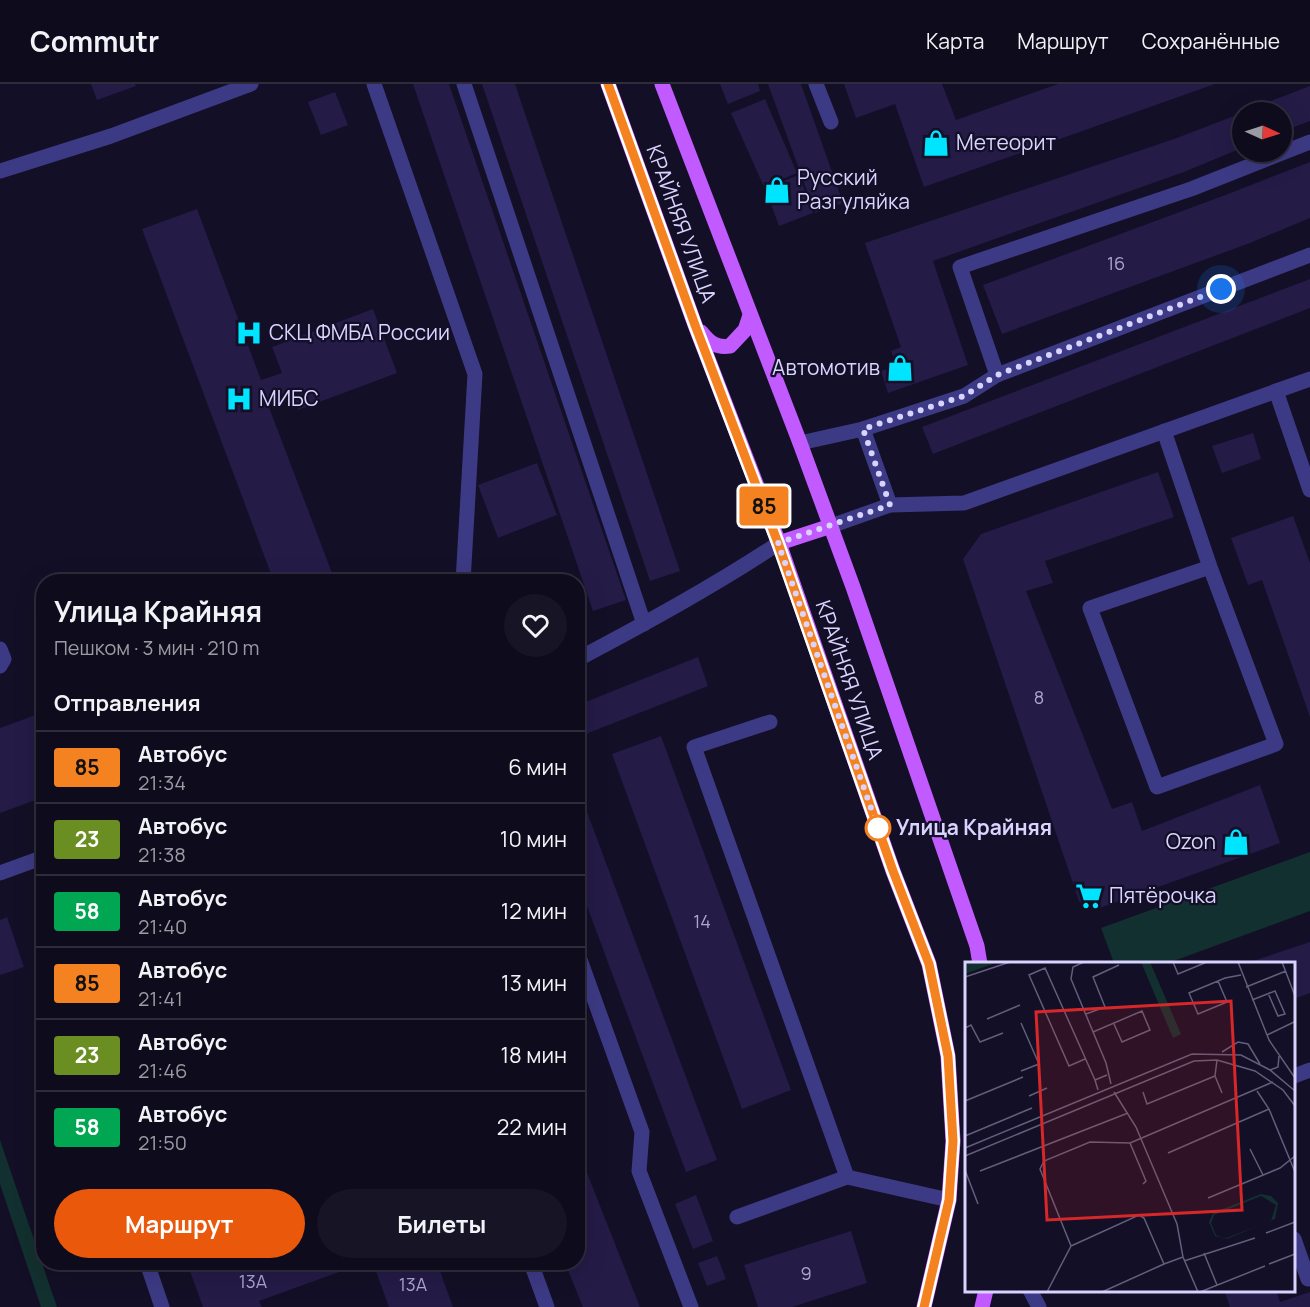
<!DOCTYPE html>
<html lang="ru">
<head>
<meta charset="utf-8">
<style>
	:root { --surface:#0e0b1c; --page:#171425; --text:#f1f3f6; --muted:#9b9ba3; --line:#2e2b3b; --accent:#ea580c }
	body { margin:0; font-family:Manrope,sans-serif; background:var(--page); color:var(--text); height:100vh; display:flex; flex-direction:column; font-size:22px; white-space:nowrap }
	* { box-sizing:border-box; margin:0 }
	p { font-size:20px; color:var(--muted) }
	.icon { flex:none; width:33px; height:33px; fill:none; stroke:currentColor; stroke-width:2; stroke-linecap:round; stroke-linejoin:round }
	.map { position:relative; flex:1; overflow:hidden }
	.sheet { position:absolute; left:36px; top:490px; width:549px; height:696px; display:flex; flex-direction:column; background:var(--surface); border-radius:24px; box-shadow:0 6px 24px #0002,0 0 0 2px var(--line) }
	.sheet>* { flex:none }
	.badge { padding:0 12px; border-radius:4px; font-size:21px; line-height:39px }
	.needle { width:39px; rotate:93deg }
	.fabs { position:absolute; left:1232px; top:18px; display:grid; gap:12px }
	.fabs a { display:grid; place-items:center; width:60px; height:60px; border-radius:50%; background:var(--surface); box-shadow:0 6px 24px #0002,0 0 0 2px var(--line); font-size:30px }
	.you { position:absolute; width:30px; height:30px; margin:-15px; border:4px solid #fff; border-radius:50%; background:#1a73e8; box-shadow:0 0 0 9px #1a73e833 }
	.map>.badge { position:absolute; translate:-50% -50%; box-shadow:0 0 0 3px #fff }
	h2 { padding:0 18px; font-size:22px; line-height:54px }
	.round { display:grid; place-items:center; flex:none; width:63px; height:63px; border-radius:32px; background:var(--page) }
	.summary { display:flex; align-items:center; justify-content:space-between; height:102px; padding:0 18px }
	h1 { font-size:28px; font-weight:700; line-height:45px }
	.cta { display:flex; gap:12px; margin-top:auto; padding:12px 18px }
	.cta a { flex:1; height:69px; border-radius:36px; background:var(--accent); color:#fff; font-size:24px; font-weight:700; line-height:69px; text-align:center }
	.cta a+a { background:var(--page); color:var(--text) }
	ul { padding:0; list-style:none }
	li { display:flex; align-items:center; gap:18px; height:72px; padding:0 18px; border-top:2px solid var(--line) }
	li div { flex:1 }
	li b { display:block; font-size:22px }
	li em { font-style:normal }
	li .badge { min-width:66px; font-weight:700; text-align:center }
	header { display:flex; align-items:center; gap:36px; box-sizing:border-box; height:84px; padding:0 30px; background:var(--surface); border-bottom:2px solid var(--line) }
	header strong { font-size:28px }
	nav { display:flex; gap:33px; margin-inline-start:auto; font-size:21px }
	.map>svg:first-child { display:block }
	.green { fill:#12302f }
	.building { fill:#241b47 }
	.lines { fill:none; stroke-linecap:round; stroke-linejoin:round }
	.minor { stroke:#3d3a85; stroke-width:15 }
	.major { stroke:#c25bff; stroke-width:15 }
	.line-casing { stroke:#fff; stroke-width:14 }
	.line { stroke:#f58220; stroke-width:9 }
	.walk { stroke:#d9d4ff; stroke-width:6; stroke-dasharray:0 10.8 }
	.stop-dot { fill:#fff; stroke:#f58220; stroke-width:3 }
	.labels { text-anchor:middle; stroke-width:4.5; stroke-linejoin:round; paint-order:stroke }
	.number-label { font-size:18px; fill:#aca6d1 }
	.poi-label { font-size:21px; fill:#d9d4ff; stroke:#130f26; text-anchor:start }
	.street-label { font-size:21px; fill:#d9d4ff; stroke:#130f26 }
	.stop-label { font-size:21px; font-weight:bold; fill:#d9d4ff; stroke:#130f26; text-anchor:start }
	.inset-road { fill:none; stroke:#625e7d; stroke-width:1.5 }
	.view { fill:#d62828; fill-opacity:0.15; stroke:#d62828; stroke-width:3 }
	.inset-edge { fill:none; stroke:#d9d4ff; stroke-width:3 }
</style>
</head>
<body>
<header>
<strong>Commutr</strong>
<nav><a>Карта</a><a>Маршрут</a><a>Сохранённые</a></nav>
</header>
<div class="map">
<svg width="1310" height="1223" viewBox="0 0 1310 1223">
	<rect width="100%" height="100%" fill="#130f26"/>
	<g class="green">
		<path d="M1310 768V827L1168 879H1114L1101 844Z"/>
		<path d="M0 1056 1 1059 57 1223H41L0 1100Z"/>
	</g>
	<g class="building">
		<path d="M91 0H135L136 2 97 16Z"/>
		<path d="M413 0H449L626 516 593 527Z"/>
		<path d="M482 0H515L680 487 650 497Z"/>
		<path d="M720 0H758L760 7 728 20Z"/>
		<path d="M768 0H801L843 119 815 129Z"/>
		<path d="M844 0H942L956 36 1058 0H1215L924 103 895 20 856 34Z"/>
		<path d="M1310 2V37L1281 48V28H1242Z"/>
		<path d="M335 8 348 41 321 51 308 18Z"/>
		<path d="M765 15 797 89 764 103 731 29Z"/>
		<path d="M1242 29V64L1184 88 933 177 968 281 888 309 881 287 897 282 891 267 901 263 865 159 1174 55Z"/>
		<path d="M1310 78V134L1250 159 1002 250 983 201 1228 110Z"/>
		<path d="M799 91 813 129 779 142 765 104Z"/>
		<path d="M197 125 261 296 282 289 272 263 373 225 397 289 298 326 291 308 267 318 335 497 332 498H274L142 145Z"/>
		<path d="M1310 195V224L933 370 922 343Z"/>
		<path d="M1253 349 1261 375 1222 389 1212 362Z"/>
		<path d="M537 379 557 431 498 454 478 401Z"/>
		<path d="M1158 388 1174 433 1045 477 1053 499 1026 507 1112 725 1132 718 1142 747 1260 701 1280 759 1097 825 1079 817 963 475 981 450Z"/>
		<path d="M1293 432 1310 479V633L1262 496 1248 501 1231 454Z"/>
		<path d="M698 573 708 602 578 653V621Z"/>
		<path d="M44 628V713L0 729V644Z"/>
		<path d="M661 652 791 1006 742 1025 612 670Z"/>
		<path d="M578 704 717 1076 686 1088 578 798Z"/>
		<path d="M7 833 24 883 0 891V836Z"/>
		<path d="M1310 858V909L1294 915 1293 879H1247Z"/>
		<path d="M585 1084 640 1223H583L565 1179H578V1087Z"/>
		<path d="M696 1111 713 1157 693 1165 675 1120Z"/>
		<path d="M851 1147 867 1199 792 1223H758L744 1181Z"/>
		<path d="M717 1172 726 1195 707 1202 698 1179Z"/>
		<path d="M187 1179H364L259 1217 262 1223H203Z"/>
		<path d="M373 1179H437L453 1223H389Z"/>
		<path d="M1224 1206H1276L1280 1218 1310 1208V1223H1230Z"/>
	</g>
	<g class="lines">
		<g class="minor">
			<path d="M374 0 475 290 463 498"/>
			<path d="M464 0 644 540"/>
			<path d="M816 0 831 38"/>
			<path d="M0 87 111 52 251 0"/>
			<path d="M997 291 960 183 1191 105 1310 58"/>
			<path d="M1276 307 1310 406"/>
			<path d="M863 345 964 312 997 291 1310 171"/>
			<path d="M1164 347 1210 483 1276 660 1157 703 1090 524 1210 483"/>
			<path d="M800 359 863 345 890 421"/>
			<path d="M831 442 890 421 964 419 1310 295"/>
			<path d="M0 565 4 575 0 582"/>
			<path d="M578 575C646 539 714 502 779 459"/>
			<path d="M770 638 694 663 847 1093"/>
			<path d="M0 789 44 773"/>
			<path d="M578 870 642 1048 639 1087 691 1223"/>
			<path d="M1294 992 1310 986"/>
			<path d="M737 1133 847 1093 949 1116"/>
			<path d="M1294 1155 1308 1195 1310 1194"/>
			<path d="M147 1179 162 1223"/>
			<path d="M531 1179 547 1223"/>
			<path d="M1030 1206 1039 1223"/>
		</g>
		<g class="major">
			<path d="M608 0 695 241 779 459 893 787 929 880 948 972 953 1057 949 1116 924 1223"/>
			<path d="M662 0 800 359 853 503 977 862 980 880"/>
			<path d="M701 248C710 259 716 264 730 262L745 246 750 231"/>
			<path d="M779 459 831 442"/>
			<path d="M982 1223 986 1206"/>
		</g>
	</g>
	<g class="lines">
		<defs>
			<path id="line" d="M608 0 695 241 778 459 893 787 929 880 948 972 953 1057 949 1116 924 1223"/>
		</defs>
		<use href="#line" class="line-casing"/>
		<use href="#line" class="line"/>
		<path class="walk" d="M878 744 778 459 890 421 863 345 964 312 997 291 1221 205"/>
	</g>
	<defs>
		<symbol id="shop-bare" viewBox="-9 -9 18 18"><path d="M-5-2.5h2.3a2.7 3.5 0 0 1 5.4 0H5L5.5 6h-11ZM-1.5-2.5h3a1.5 2.3 0 0 0-3 0Z" fill="#00e5ff" stroke="#130f26" stroke-width="2.5" paint-order="stroke"/></symbol>
		<symbol id="hospital-bare" viewBox="-9 -9 18 18"><path d="M-5-5h3v3.5h4V-5h3V5h-3V1.5h-4V5h-3Z" fill="#00e5ff" stroke="#130f26" stroke-width="2.5" paint-order="stroke"/></symbol>
		<symbol id="supermarket-bare" viewBox="-9 -9 18 18"><path d="M-6-5.5h2.5l.6 2H6L4.5 2H-2.5L-4.4-4H-6ZM-1.5 3.2a1.3 1.3 0 1 0 .1 0ZM3 3.2a1.3 1.3 0 1 0 .1 0Z" fill="#00e5ff" stroke="#130f26" stroke-width="2.5" paint-order="stroke"/></symbol>
	</defs>
	<g fill-rule="evenodd">
		<use href="#shop-bare" x="917" y="40" width="38" height="38"/>
		<use href="#shop-bare" x="758" y="87" width="38" height="38"/>
		<use href="#hospital-bare" x="230" y="230" width="38" height="38"/>
		<use href="#shop-bare" x="881" y="265" width="38" height="38"/>
		<use href="#hospital-bare" x="220" y="296" width="38" height="38"/>
		<use href="#shop-bare" x="1217" y="739" width="38" height="38"/>
		<use href="#supermarket-bare" x="1070" y="793" width="38" height="38"/>
	</g>
	<circle class="stop-dot" cx="878" cy="744" r="12"/>
	<g class="labels">
		<g class="number-label">
			<text x="1116" y="186">16</text>
			<text x="1039" y="620">8</text>
			<text x="702" y="844">14</text>
			<text x="806" y="1196">9</text>
			<text x="253" y="1204">13А</text>
			<text x="413" y="1207">13А</text>
		</g>
		<g class="poi-label">
			<text x="956" y="66">Метеорит</text>
			<text x="797" y="101">Русский<tspan x="797" dy="24">Разгуляйка</tspan></text>
			<text x="269" y="256">СКЦ ФМБА России</text>
			<text x="880" y="291" text-anchor="end">Автомотив</text>
			<text x="259" y="322">МИБС</text>
			<text x="1216" y="765" text-anchor="end">Ozon</text>
			<text x="1109" y="819">Пятёрочка</text>
		</g>
		<g class="street-label">
			<text transform="translate(681 140) rotate(70)" y="7">КРАЙНЯЯ УЛИЦА</text>
			<text transform="translate(849 596) rotate(71)" y="7">КРАЙНЯЯ УЛИЦА</text>
		</g>
		<g class="stop-label">
			<text x="896" y="751">Улица Крайняя</text>
		</g>
	</g>
	<g transform="translate(965 878)">
		<rect width="330" height="330" fill="#130f26"/>
		<path d="M0 0H33L0 12ZM176 0H185L216 72 208 76ZM296 232 306 234 313 241 310 257 262 277 250 274 244 260 248 251ZM296 234 311 243 306 259 259 277 251 273 246 261 249 253Z" fill="#12302f" fill-rule="evenodd"/>
		<path class="inset-road" d="M119 0 108 5 106 17 141 101 146 122M208 0 213 12 242 0M273 0 304 78 330 116M317 0 330 34M0 15 45 0M253 19 262 40 233 52 224 31 253 19 260 16 276 13M281 25 321 9M287 38 310 29 320 52 313 54 303 31M121 52 140 45 128 15 154 3M22 57 55 43M0 66 6 63 15 80 38 71M128 70 177 49 185 68 157 80 149 62M302 73 329 60M257 90 273 80 283 82 295 102M120 97 104 104 64 13 80 6 130 118M252 98 250 114 257 131M305 108 313 105 314 94M56 109 74 102 56 61M133 128 130 118 142 113M292 129 304 147 330 210M149 130 171 165 212 262 218 295 233 330M178 130 182 142 250 114M64 134 82 126M0 139 58 115M0 174 67 146M165 181 308 120M0 186 227 92 276 93 305 108 330 129M285 187 298 213M203 191 304 147M0 194 229 99 252 98 290 109 318 128 330 144M0 208 13 242M15 209 163 151M243 236 315 206 330 194M301 271 330 260M106 284 174 253 179 256 199 302 137 330M239 291 252 323M219 299 290 276M199 302 218 295M304 302 330 292M82 330 106 284 75 207 79 199 125 180 165 181 181 219 178 222M235 330 300 304"/>
		<path class="view" d="M266 39 277 248 82 258 71 50Z"/>
		<rect width="330" height="330" class="inset-edge"/>
	</g>
</svg>
<div class="fabs">
<a><svg class="needle" viewBox="-14 -14 28 28"><path d="M0-13l5 13h-10z" fill="#e53935"/><path d="M0 13l5-13h-10z" fill="#9b9ba3"/></svg></a>
</div>
<div class="you" style="left:1221px;top:205px"></div>
<b class="badge" style="left:764px;top:422px;background:#f58220;color:#111">85</b>
<section class="sheet">
<div class="summary"><div><h1>Улица Крайняя</h1><p>Пешком · 3 мин · 210 m</p></div><a class="round"><svg class="icon" aria-label="heart" viewBox="0 0 24 24"><path d="M12 20l-8-8c-3-5 5-10 8-4 3-6 11-1 8 4z"/></svg></a></div>
<h2>Отправления</h2>
<ul>
<li><span class="badge" style="background:#f58220;color:#111">85</span><div><b>Автобус</b><p>21:34</p></div><em>6 мин</em></li>
<li><span class="badge" style="background:#6b8e23;color:#fff">23</span><div><b>Автобус</b><p>21:38</p></div><em>10 мин</em></li>
<li><span class="badge" style="background:#00a651;color:#fff">58</span><div><b>Автобус</b><p>21:40</p></div><em>12 мин</em></li>
<li><span class="badge" style="background:#f58220;color:#111">85</span><div><b>Автобус</b><p>21:41</p></div><em>13 мин</em></li>
<li><span class="badge" style="background:#6b8e23;color:#fff">23</span><div><b>Автобус</b><p>21:46</p></div><em>18 мин</em></li>
<li><span class="badge" style="background:#00a651;color:#fff">58</span><div><b>Автобус</b><p>21:50</p></div><em>22 мин</em></li>
</ul>
<div class="cta"><a>Маршрут</a><a>Билеты</a></div>
</section>
</div>
</body>
</html>
